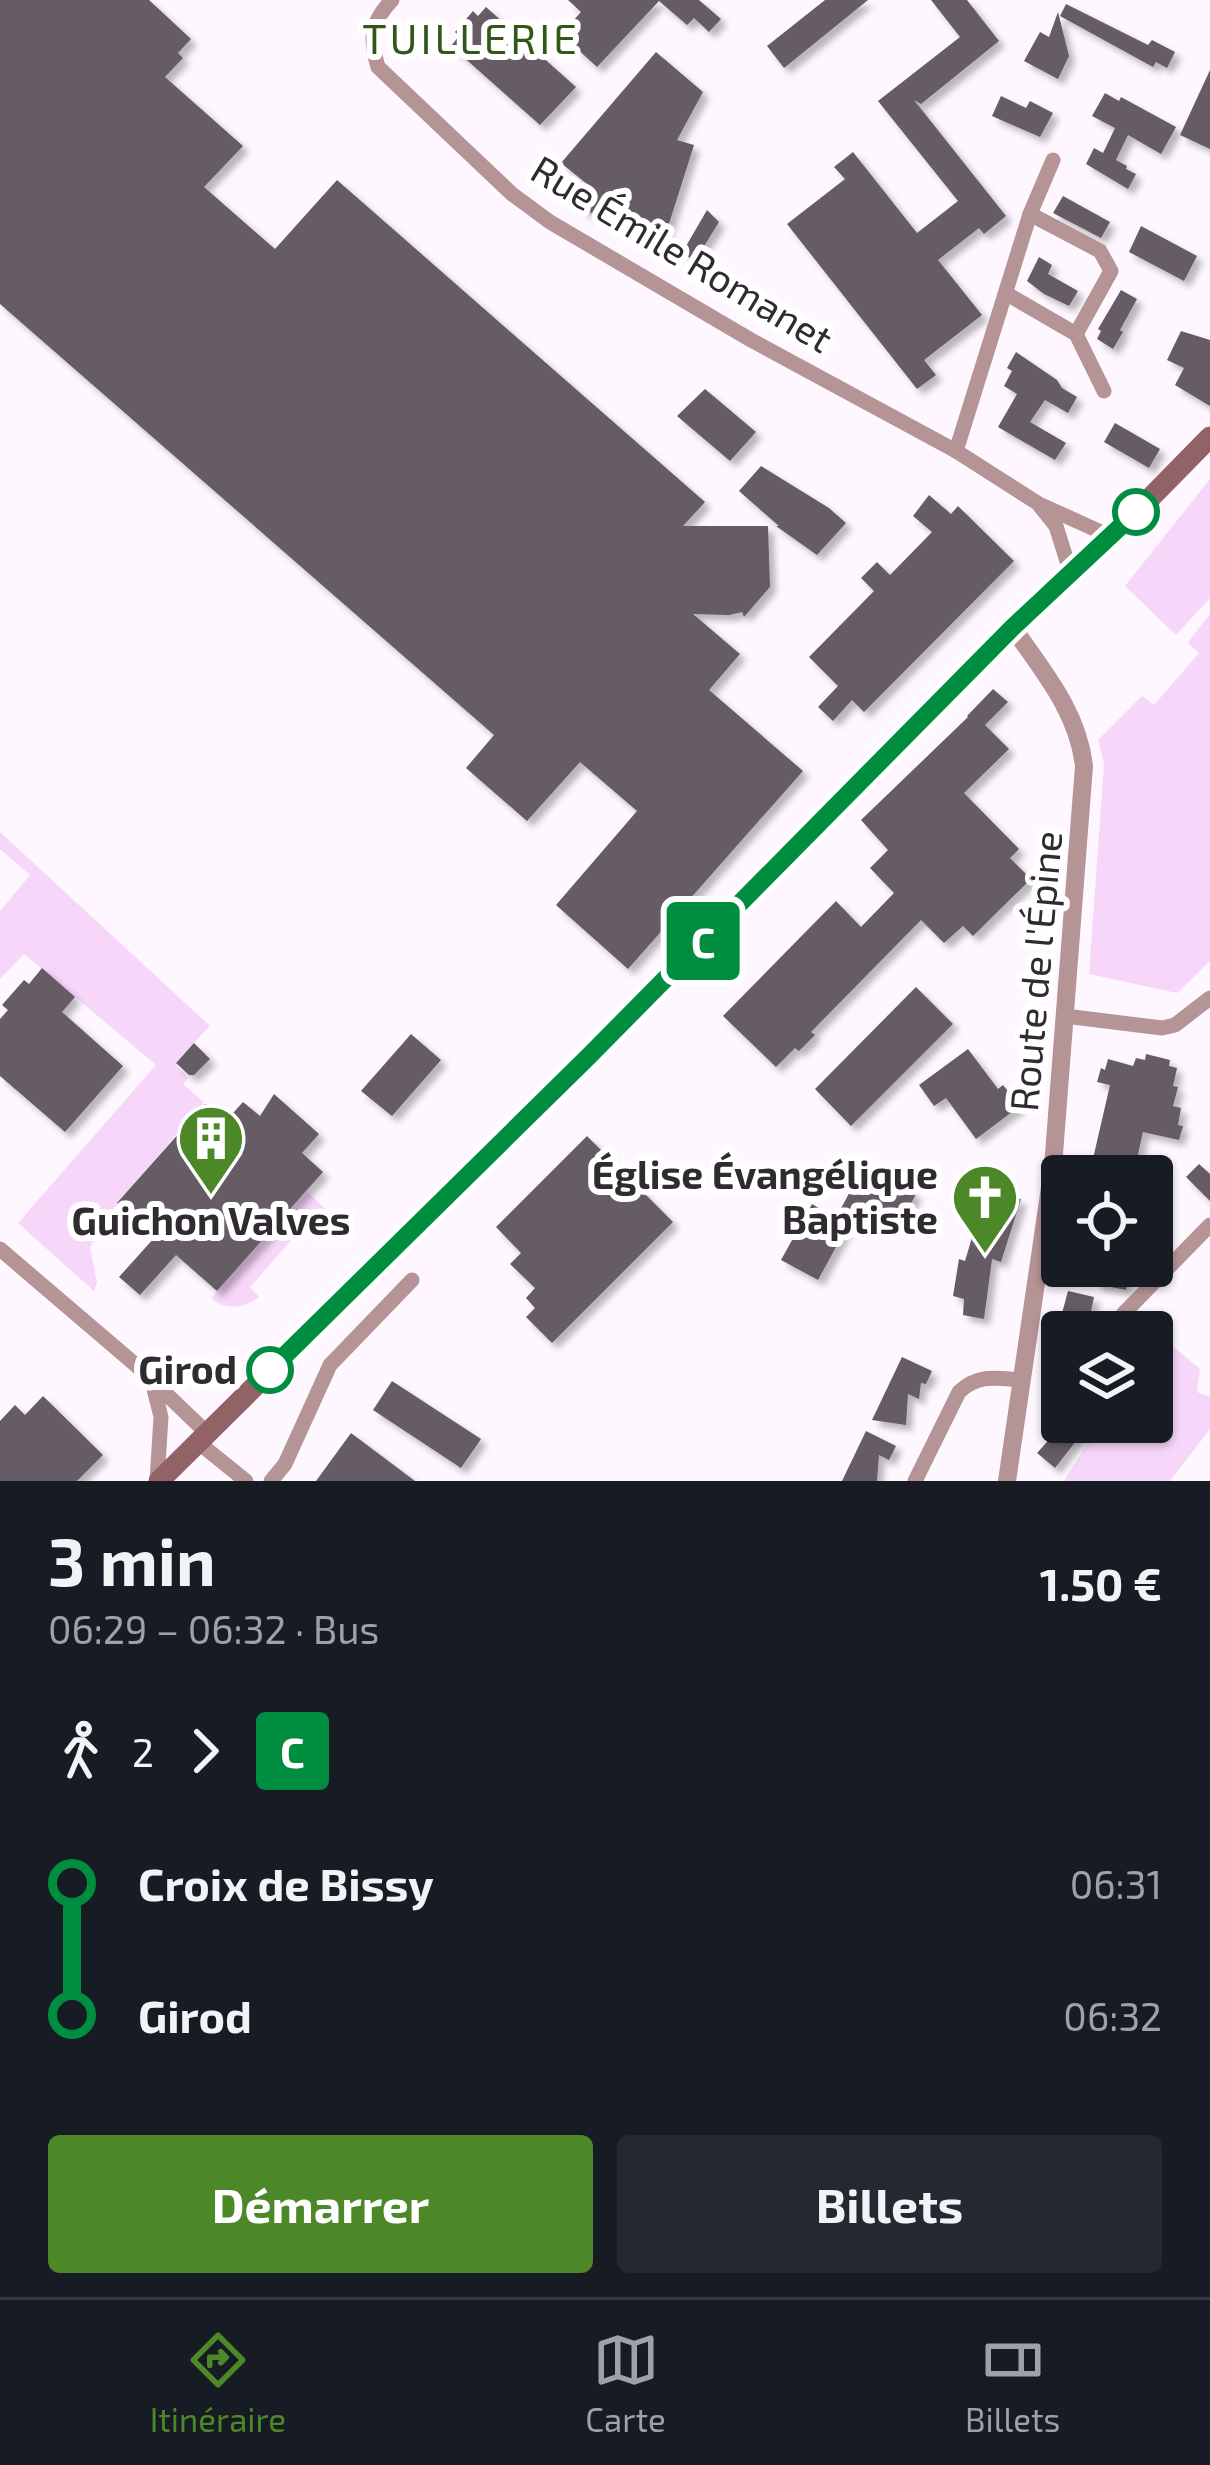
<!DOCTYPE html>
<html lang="fr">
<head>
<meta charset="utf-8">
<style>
	:root { --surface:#171b24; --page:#242831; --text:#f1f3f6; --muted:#9ea1a6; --line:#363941; --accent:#4c8827 }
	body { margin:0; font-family:"Exo 2",sans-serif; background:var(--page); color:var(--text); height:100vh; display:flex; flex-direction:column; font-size:45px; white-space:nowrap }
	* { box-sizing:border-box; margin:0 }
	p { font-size:39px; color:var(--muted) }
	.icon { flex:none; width:66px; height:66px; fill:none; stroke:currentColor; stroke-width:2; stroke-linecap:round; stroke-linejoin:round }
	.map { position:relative; height:1481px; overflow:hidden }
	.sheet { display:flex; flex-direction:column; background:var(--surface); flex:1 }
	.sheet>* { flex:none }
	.badge { padding:0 24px; border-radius:9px; font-size:42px; line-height:78px }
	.buttons { position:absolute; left:1041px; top:1155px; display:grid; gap:24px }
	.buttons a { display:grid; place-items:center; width:132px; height:132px; border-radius:12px; background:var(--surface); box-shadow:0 3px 9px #0004; font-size:60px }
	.map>.badge { position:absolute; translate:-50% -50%; box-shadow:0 0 0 6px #fff }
	.legs { display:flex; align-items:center; gap:18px; height:132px; padding:0 48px; font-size:39px }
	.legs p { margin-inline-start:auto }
	.summary { display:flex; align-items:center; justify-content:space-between; height:204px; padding:0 48px }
	h1 { font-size:66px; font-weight:700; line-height:90px }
	.cta { display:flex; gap:24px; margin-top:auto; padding:24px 48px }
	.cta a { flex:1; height:138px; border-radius:12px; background:var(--accent); color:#fff; font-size:48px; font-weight:700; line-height:138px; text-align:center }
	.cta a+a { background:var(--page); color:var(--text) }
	ul { padding:0 48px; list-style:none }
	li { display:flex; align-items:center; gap:42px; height:132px; font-size:45px }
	li i { display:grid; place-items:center; width:18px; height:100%; margin:0 15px; background:currentColor }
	li i::after { content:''; width:30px; height:30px; margin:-15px; border:9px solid; border-radius:50%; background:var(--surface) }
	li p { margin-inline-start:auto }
	li:first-child i { background:linear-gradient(#0000 50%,currentColor 0) }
	li:last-child i { background:linear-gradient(currentColor 50%,#0000 0) }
	.tab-bar { display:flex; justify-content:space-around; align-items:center; height:168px; border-top:3px solid var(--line); background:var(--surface); font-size:33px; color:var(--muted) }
	.tab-bar a { display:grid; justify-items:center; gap:6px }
	.tab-bar .current { color:var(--accent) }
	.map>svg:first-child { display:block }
	.green { fill:#f6d6f9 }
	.building { fill:#655b66; filter:url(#shadow) }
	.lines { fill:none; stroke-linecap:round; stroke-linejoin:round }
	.minor { stroke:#b59496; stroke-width:15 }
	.tertiary { stroke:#b59496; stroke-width:18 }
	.secondary { stroke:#926366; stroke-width:21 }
	.line-1-casing { stroke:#fff; stroke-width:27 }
	.line-1 { stroke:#008d3f; stroke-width:18 }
	.stop-1-dot { fill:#fff; stroke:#008d3f; stroke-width:6 }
	.labels { text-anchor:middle; stroke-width:12; stroke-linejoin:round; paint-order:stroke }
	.street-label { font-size:39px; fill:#302b30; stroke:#fff }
	.poi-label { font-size:39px; font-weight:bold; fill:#302b30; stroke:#fff; text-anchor:end }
	.stop-label { font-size:39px; font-weight:bold; fill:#302b30; stroke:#fff; text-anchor:end }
	.neighbourhood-label { font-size:42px; letter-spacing:3px; fill:#31571a; stroke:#fff }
</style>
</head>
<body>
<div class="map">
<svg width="1210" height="1481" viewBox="0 0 1210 1481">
	<defs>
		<filter id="shadow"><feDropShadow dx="6" dy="6" stdDeviation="3" flood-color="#0004"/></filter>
	</defs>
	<rect width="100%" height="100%" fill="#fef7ff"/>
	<g class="green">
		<path d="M1210 479V598L1176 635 1125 586Z"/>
		<path d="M1210 614V961L1177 993 1089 974 1104 764 1098 740 1142 696 1154 705 1199 653 1189 644V641Z"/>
		<path d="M0 832 210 1026 175 1063 188 1078 183 1084 204 1102 114 1208 90 1247 97 1283 94 1291 18 1223 156 1065 24 954 0 979V911L30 875 0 849Z"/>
		<path d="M307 1191 328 1212 329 1220 317 1211 250 1287 259 1297C245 1308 224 1311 211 1298Z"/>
		<path d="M1156 1332 1200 1369 1197 1392 1210 1397V1429L1170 1481H1064L1100 1422H1152V1339Z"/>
	</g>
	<g class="building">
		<path d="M0 0H149L191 39 178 53 183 58 165 77 243 146 204 187 275 249 337 180 705 502 683 526H768L770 587 744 617 742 612 729 615 693 614 740 654 709 690 803 771 628 969 556 905 637 811 580 762 527 821 466 768 494 735 0 304Z"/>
		<path d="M568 0H699L721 19 709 32 694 18 687 25 659 1 597 67 561 34 581 12Z"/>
		<path d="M825 0H868L784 68 767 46Z"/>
		<path d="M931 0H967L999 41 921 104 914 100 1006 216 984 234 979 228 938 260 982 315 924 360 936 375 917 389 787 224 845 179 834 167 853 152 917 233 958 201 878 101 960 37Z"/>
		<path d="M1066 4 1148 45 1152 40 1175 52 1167 68 1156 62 1153 67 1060 16Z"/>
		<path d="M486 7 576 87 540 125 451 46 459 36 455 32 473 11 478 16Z"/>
		<path d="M1058 12 1069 56 1058 79 1024 61 1040 32 1049 37Z"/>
		<path d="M656 52 703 92 677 140 694 145 661 249 590 212 588 214 578 205 592 188 561 163Z"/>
		<path d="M1210 70V149L1180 135Z"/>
		<path d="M1105 93 1119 101 1121 97 1176 127 1161 154 1128 135 1116 160 1127 166 1126 169 1136 174 1128 189 1086 164 1094 148 1103 153 1115 128 1092 116Z"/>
		<path d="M1001 96 1026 108 1030 101 1053 113 1040 137 992 116Z"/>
		<path d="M1063 196 1110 222 1101 238 1053 213Z"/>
		<path d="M707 210 719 222 695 261 682 253Z"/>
		<path d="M1141 226 1197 256 1184 281 1129 252Z"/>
		<path d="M1039 257 1052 265 1048 274 1078 291 1069 306 1044 294 1027 281Z"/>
		<path d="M1121 290 1137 299 1120 330 1123 332 1113 349 1097 339 1101 331 1098 329Z"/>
		<path d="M1181 331 1210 340V406L1175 385 1184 368 1167 360Z"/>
		<path d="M1016 352 1057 380 1062 388 1077 397 1068 413 1045 400 1030 422 1066 443 1055 460 998 427 1017 394 1004 386 1012 371 1007 368Z"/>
		<path d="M705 389 756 432 730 461 677 416Z"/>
		<path d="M1115 423 1160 449 1149 468 1104 442Z"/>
		<path d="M761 466 829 508 846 523 817 555 776 526H779L739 491Z"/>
		<path d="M929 495 951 514 958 506 1014 561 864 712 852 700 833 721 818 707 838 686 809 657 874 591 861 578 877 562 890 575 932 532 913 516Z"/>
		<path d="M993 689 1008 702 985 725 1009 749 964 793 1019 849 1010 858 1031 879 973 936 963 926 944 943 921 920 811 1032 815 1035 799 1051 795 1048 776 1067 723 1016 836 901 861 927 894 893 870 868 888 850 861 820 968 717 967 716Z"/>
		<path d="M42 968 75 997 62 1012 123 1066 65 1132 0 1076V1019L8 1010 2 1005 24 980 29 984Z"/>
		<path d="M916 987 953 1024 851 1126 815 1089Z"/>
		<path d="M411 1034 441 1060 392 1116 361 1091Z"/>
		<path d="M194 1043 210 1059 194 1075H189L176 1063Z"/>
		<path d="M968 1049 998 1089 1003 1085 1020 1106 976 1139 946 1098 934 1106 919 1085Z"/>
		<path d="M1146 1054 1170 1060 1169 1066 1177 1068 1173 1086 1178 1087 1173 1106 1181 1108 1178 1125 1183 1126 1179 1140 1143 1132 1133 1176H1089L1110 1085 1097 1082 1101 1068 1105 1070 1108 1059 1133 1066 1136 1058 1145 1060Z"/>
		<path d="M274 1094 319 1134 302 1153 323 1172 217 1291 176 1255 140 1295 119 1277 155 1237 117 1203 205 1104 225 1122 243 1102 260 1116Z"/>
		<path d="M587 1136 673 1222 552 1343 526 1317 535 1308 526 1298 535 1288 510 1264 521 1253 496 1227Z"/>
		<path d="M865 1163 916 1194 900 1225 860 1203 818 1280 781 1260 812 1204 836 1218Z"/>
		<path d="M1199 1164 1210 1174V1201L1186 1177Z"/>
		<path d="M986 1191 1021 1199 1001 1262 992 1259 984 1319 963 1315 964 1299 953 1296 959 1259 965 1261Z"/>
		<path d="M1098 1266H1132L1126 1290 1095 1284Z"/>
		<path d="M1068 1291 1094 1297 1091 1311 1101 1313 1097 1332H1057Z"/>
		<path d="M902 1357 932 1371 926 1384 921 1383 919 1399 908 1394 906 1425 872 1420Z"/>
		<path d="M392 1381 481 1439 461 1468 373 1410Z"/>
		<path d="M43 1396 103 1455 77 1481H0V1421L15 1405 25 1415Z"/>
		<path d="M1065 1422H1091L1055 1468 1037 1453Z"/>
		<path d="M866 1431 896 1446 889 1460 879 1455 877 1481H842Z"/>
		<path d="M351 1433 415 1481H316Z"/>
	</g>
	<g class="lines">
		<g class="minor">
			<path d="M392 0C371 22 369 37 378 67L512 194 550 222 751 340 956 451 1039 504 1112 537"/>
			<path d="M1030 214 1100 251 1111 271 1076 334"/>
			<path d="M1007 294 1076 334 1104 391"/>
			<path d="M956 451 1030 214 1053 160"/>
			<path d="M1040 506 1056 526 1071 574"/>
			<path d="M1065 1016 1162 1028 1175 1025 1210 998"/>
			<path d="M0 1249 137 1366 208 1434"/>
			<path d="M1112 1332 1124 1313 1210 1225"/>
			<path d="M152 1381 161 1417 157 1481"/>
			<path d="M199 1443 246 1481"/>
			<path d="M271 1481 285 1464 330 1365 412 1280"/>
			<path d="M915 1481 959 1392C978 1374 995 1378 1020 1380"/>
		</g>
		<path class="tertiary" d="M1007 1481 1053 1167 1084 766C1078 712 1043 671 1013 628"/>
		<path class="secondary" d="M159 1481 588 1057 1013 628 1112 537 1210 437"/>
	</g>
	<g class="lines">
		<defs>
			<path id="line-1" d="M270 1370 588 1057 1012 628 1136 512"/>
		</defs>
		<use href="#line-1" class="line-1-casing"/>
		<use href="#line-1" class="line-1"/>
	</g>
	<defs>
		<symbol id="building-pin" viewBox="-11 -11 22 30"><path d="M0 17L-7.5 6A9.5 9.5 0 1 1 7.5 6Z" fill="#4c8827" stroke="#fff"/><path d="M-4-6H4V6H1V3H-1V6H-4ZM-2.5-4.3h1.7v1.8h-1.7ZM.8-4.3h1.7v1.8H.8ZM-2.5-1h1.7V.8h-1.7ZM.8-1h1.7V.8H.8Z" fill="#fff"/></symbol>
		<symbol id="church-pin" viewBox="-11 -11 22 30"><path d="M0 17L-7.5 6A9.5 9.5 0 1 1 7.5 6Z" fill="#4c8827" stroke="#fff"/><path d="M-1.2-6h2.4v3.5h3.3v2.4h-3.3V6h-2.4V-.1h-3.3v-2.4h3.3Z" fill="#fff"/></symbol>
	</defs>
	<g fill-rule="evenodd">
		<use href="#building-pin" x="173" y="1100" width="76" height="104"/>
		<use href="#church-pin" x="947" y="1159" width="76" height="104"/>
	</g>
	<g class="stop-1-dot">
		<circle cx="1136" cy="512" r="21"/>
		<circle cx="270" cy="1370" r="21"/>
	</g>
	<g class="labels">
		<g class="street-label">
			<text transform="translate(682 254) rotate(31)" y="14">Rue Émile Romanet</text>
			<text transform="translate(1036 971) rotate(-85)" y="14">Route de l'Épine</text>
		</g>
		<g class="poi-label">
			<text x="938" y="1189">Église Évangélique<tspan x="938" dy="45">Baptiste</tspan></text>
			<text x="211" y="1235" text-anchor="middle">Guichon Valves</text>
		</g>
		<g class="stop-label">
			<text x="237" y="1384">Girod</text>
		</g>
		<g class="neighbourhood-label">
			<text x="471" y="54">TUILLERIE</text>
		</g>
	</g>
</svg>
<div class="buttons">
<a><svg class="icon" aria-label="locate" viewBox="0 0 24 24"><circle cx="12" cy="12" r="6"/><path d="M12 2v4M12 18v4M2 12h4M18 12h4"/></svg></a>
<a><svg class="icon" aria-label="layers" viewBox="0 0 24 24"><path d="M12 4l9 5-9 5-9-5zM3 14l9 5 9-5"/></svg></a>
</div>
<b class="badge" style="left:703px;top:941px;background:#008d3f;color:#fff">C</b>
</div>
<section class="sheet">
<div class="summary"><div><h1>3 min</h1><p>06:29 – 06:32 · Bus</p></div><b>1.50 €</b></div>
<div class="legs"><svg class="icon" aria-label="walk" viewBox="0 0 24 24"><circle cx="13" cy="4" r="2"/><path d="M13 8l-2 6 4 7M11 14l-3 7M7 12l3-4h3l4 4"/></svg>2<svg class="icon" aria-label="forward" viewBox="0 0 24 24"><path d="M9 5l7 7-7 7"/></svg><b class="badge" style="background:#008d3f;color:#fff">C</b></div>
<ul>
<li><i style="color:#008d3f"></i><b>Croix de Bissy</b><p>06:31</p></li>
<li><i style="color:#008d3f"></i><b>Girod</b><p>06:32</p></li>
</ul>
<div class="cta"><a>Démarrer</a><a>Billets</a></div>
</section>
<nav class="tab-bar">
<a class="current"><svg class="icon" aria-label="directions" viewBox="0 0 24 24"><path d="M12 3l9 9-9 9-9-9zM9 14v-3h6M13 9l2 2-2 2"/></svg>Itinéraire</a>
<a><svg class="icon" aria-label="map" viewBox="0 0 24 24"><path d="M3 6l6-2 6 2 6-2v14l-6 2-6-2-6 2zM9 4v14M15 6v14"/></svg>Carte</a>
<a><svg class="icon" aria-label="tickets" viewBox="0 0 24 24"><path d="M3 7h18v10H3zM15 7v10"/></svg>Billets</a>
</nav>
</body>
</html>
